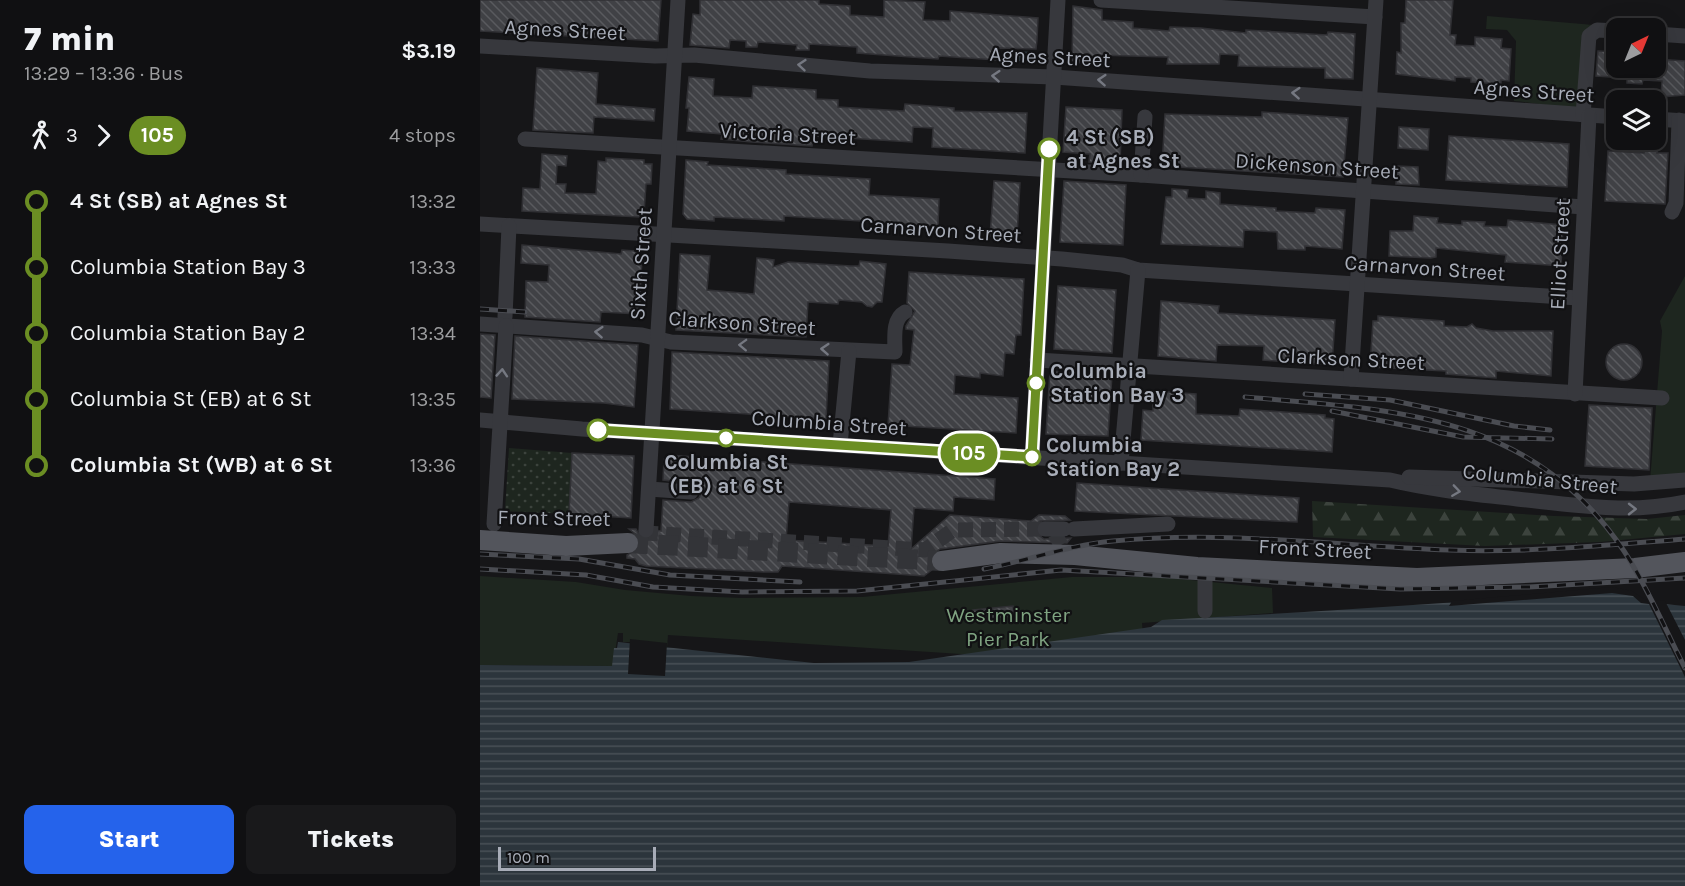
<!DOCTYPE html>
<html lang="en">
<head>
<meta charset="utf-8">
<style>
	:root { --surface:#101012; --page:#19191b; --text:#f1f3f6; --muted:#9c9d9f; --line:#303032; --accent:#2563eb }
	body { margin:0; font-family:Karla,sans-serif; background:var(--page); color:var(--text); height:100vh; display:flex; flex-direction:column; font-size:22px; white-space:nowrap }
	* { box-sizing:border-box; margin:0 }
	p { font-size:20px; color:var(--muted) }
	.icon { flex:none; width:33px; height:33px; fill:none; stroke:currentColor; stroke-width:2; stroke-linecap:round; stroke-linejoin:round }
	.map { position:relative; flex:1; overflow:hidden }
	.panel { display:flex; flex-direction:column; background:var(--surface); width:480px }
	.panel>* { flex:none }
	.badge { padding:0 12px; border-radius:20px; font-size:21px; line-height:39px }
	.needle { width:39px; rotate:43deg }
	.buttons { position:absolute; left:1126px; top:18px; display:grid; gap:12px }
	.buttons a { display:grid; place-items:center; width:60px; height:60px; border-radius:12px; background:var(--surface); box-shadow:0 6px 24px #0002,0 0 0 2px var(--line); font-size:30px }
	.scale { position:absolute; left:18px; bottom:15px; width:158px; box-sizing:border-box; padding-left:6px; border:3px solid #a8adb8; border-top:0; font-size:16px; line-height:21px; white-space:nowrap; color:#a8adb8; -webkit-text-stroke:4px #111113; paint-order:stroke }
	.map>.badge { position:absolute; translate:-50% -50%; box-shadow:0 0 0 3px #fff }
	.legs { display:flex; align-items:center; gap:9px; height:66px; padding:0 24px; font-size:20px }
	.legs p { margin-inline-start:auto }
	.headline { display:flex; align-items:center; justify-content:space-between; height:102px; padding:0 24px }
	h1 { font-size:33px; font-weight:800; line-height:45px }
	.primary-button { display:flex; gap:12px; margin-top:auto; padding:12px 24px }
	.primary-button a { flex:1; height:69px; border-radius:12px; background:var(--accent); color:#fff; font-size:24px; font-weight:800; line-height:69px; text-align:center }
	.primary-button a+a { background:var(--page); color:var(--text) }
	ul { padding:0 24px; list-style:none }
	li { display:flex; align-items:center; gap:21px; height:66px; font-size:22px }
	li i { display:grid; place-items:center; width:9px; height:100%; margin:0 8px; background:currentColor }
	li i::after { content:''; width:15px; height:15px; margin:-8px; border:4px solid; border-radius:50%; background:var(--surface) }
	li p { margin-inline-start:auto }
	li:first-child i { background:linear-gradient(#0000 50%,currentColor 0) }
	li:last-child i { background:linear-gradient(currentColor 50%,#0000 0) }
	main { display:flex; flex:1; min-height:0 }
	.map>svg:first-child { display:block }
	.grass { fill:url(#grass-dots) }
	.forest { fill:url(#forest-firs) }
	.green { fill:#1e261f }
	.water { fill:url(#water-rules) }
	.pier { fill:#161618 }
	.building { fill:url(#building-back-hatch); stroke:#303034; stroke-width:1.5; fill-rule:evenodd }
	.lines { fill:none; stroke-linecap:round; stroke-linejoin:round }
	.minor-tunnel { stroke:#333438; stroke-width:15; stroke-dasharray:15 8; stroke-linecap:butt }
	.major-tunnel { stroke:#333438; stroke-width:20; stroke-dasharray:20 10; stroke-linecap:butt }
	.minor { stroke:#37383d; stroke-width:15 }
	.major { stroke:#53555c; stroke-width:20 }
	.rail-casing { stroke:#4a4c52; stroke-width:5 }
	.rail { stroke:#111113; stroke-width:3; stroke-dasharray:9; stroke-linecap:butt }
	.oneway { stroke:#757881 }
	.line-1-casing { stroke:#fff; stroke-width:14 }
	.line-1 { stroke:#6b8e23; stroke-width:9 }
	.stop-1-dot { fill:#fff; stroke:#6b8e23; stroke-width:3 }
	.labels { text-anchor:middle; stroke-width:4.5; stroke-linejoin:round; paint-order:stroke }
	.street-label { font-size:21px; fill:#a8adb8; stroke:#111113 }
	.stop-label { font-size:21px; font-weight:bold; fill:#a8adb8; stroke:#111113; text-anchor:start }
	.park-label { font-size:21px; fill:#7fa381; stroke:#111113 }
</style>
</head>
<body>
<main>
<section class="panel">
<div class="headline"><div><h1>7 min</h1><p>13:29 – 13:36 · Bus</p></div><b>$3.19</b></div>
<div class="legs"><svg class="icon" aria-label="walk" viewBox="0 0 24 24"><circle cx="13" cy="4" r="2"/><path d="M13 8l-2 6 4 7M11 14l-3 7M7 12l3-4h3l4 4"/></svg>3<svg class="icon" aria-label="forward" viewBox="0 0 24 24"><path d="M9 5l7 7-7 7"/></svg><b class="badge" style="background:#6b8e23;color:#fff">105</b><p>4 stops</p></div>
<ul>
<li><i style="color:#6b8e23"></i><b>4 St (SB) at Agnes St</b><p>13:32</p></li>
<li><i style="color:#6b8e23"></i><span>Columbia Station Bay 3</span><p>13:33</p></li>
<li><i style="color:#6b8e23"></i><span>Columbia Station Bay 2</span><p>13:34</p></li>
<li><i style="color:#6b8e23"></i><span>Columbia St (EB) at 6 St</span><p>13:35</p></li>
<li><i style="color:#6b8e23"></i><b>Columbia St (WB) at 6 St</b><p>13:36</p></li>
</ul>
<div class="primary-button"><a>Start</a><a>Tickets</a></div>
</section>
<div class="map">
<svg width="1205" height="886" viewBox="0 0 1205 886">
	<defs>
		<pattern id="grass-dots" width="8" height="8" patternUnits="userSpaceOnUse" patternTransform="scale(1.5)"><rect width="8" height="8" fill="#1e261f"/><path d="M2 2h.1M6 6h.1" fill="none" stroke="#3c433d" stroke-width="1.8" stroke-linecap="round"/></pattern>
		<pattern id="forest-firs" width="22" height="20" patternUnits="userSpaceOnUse" patternTransform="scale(1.5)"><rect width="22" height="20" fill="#1e261f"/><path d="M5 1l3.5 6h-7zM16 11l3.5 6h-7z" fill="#3c433d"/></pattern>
		<pattern id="water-rules" width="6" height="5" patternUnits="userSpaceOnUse" patternTransform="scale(1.5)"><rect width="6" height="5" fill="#2c353c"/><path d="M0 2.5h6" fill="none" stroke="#485056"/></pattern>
		<pattern id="building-back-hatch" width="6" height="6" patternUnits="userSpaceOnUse" patternTransform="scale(1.5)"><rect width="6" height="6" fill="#404145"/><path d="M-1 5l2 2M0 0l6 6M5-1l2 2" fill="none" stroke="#595a5e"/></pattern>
	</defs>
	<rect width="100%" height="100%" fill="#161618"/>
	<path class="grass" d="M29 448 92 453 89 514 25 511Z"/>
	<path class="forest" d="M832 501 1074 516 1167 519 1205 515V534L1120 542 1005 546 833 537Z"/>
	<g class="green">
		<path d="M1007 16 1114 25 1103 109C1079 108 1058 103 1034 101L1036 41 1027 30 1006 29Z"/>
		<path d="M1205 276V474L1170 481 1182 331 1180 321Z"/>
		<path d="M0 576 96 582 145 590 211 596 262 598 382 597 592 577H680L792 588 793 613 662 623 665 666 188 635 185 676 150 642H143V633H138L133 666 0 665Z"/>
	</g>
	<g class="water">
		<path d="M535 51 553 52V62L534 61Z"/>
		<path d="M1132 590 1151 593 1163 602 1205 606V886H0V665L132 666 134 648H137L138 642 334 663 429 662 671 627 682 620C832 612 982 603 1132 590Z"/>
	</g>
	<g class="pier">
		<path d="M1132 587 1152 591 1164 599 1185 601 1205 640V677L1169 604 1161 603 1153 596 1132 593 969 606 972 601Z"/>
		<path d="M150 639 187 643 185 676 148 674Z"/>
	</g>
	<g class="building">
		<path d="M0 0H181L178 41 0 31Z"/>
		<path d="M220 0H339V4L370 6V15L404 17V0L445 2 443 20 470 21V11L558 18 557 40 556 49 517 48 516 60 459 56 458 59 377 53V47L329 44V50H316L317 45 278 42 277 47H266V41L250 40 249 48 210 45 213 14 220 15Z"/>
		<path d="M926 0H973L970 35H976L975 45 995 46V37L1022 39 1021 48 1031 49 1029 81 1021 80V84L991 82V78L975 77V81L916 74 917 52 921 53V23H925Z"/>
		<path d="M593 6 622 10V20L653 22V28L689 31 690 27 721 28 766 33V30L847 35 848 32 875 34 873 79 845 78V68L758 66 759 55 740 54 739 64H687L688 57 651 56 618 55V64L592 62Z"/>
		<path d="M1118 51 1137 52V68H1176V59L1205 61V95L1181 97 1182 81 1163 80 1162 84 1147 83V78L1116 76Z"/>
		<path d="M57 68 118 73 116 104 175 109 174 121 114 117 113 133 53 130Z"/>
		<path d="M209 77 234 79 233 96 272 98 273 86 336 90V99L358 100V107L424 111 425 104 474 108V111L547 113 545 153 452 147 453 128 433 127 432 142 333 136 332 146 272 142 241 139 242 134 207 131 209 108H206Z"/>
		<path d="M586 107 642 110 640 164 609 162 610 154 583 152Z"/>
		<path d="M782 112 868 118 863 177 682 166 685 114 782 117Z"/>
		<path d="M919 127 949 129 948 150 918 148Z"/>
		<path d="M969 136 1089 144 1087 187 966 180Z"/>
		<path d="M1165 148H1178L1177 153H1188L1185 204 1125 201 1128 151 1164 153Z"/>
		<path d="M62 154 87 156 86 166 77 165 76 184H86L85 193 116 194 118 161 126 162V158L164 160V164H172L171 184H166L164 213H160V217L42 211 43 188 60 189Z"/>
		<path d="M206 160 228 162 227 165 306 170V174L390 179 389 195 459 199 458 226 304 216V221L234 217V221L207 219 203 214Z"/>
		<path d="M917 166 938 167 939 185 916 184Z"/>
		<path d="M514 181 540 183 537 237 510 236Z"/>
		<path d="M584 181 646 185 643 245 580 242Z"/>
		<path d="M692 189 708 190 707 198 726 199V191L740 193V204L796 208V211L835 213 836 208 865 210 862 249 825 246V250L798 249 797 232 764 230 763 247 681 244 686 197H692Z"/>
		<path d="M934 216 958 218 957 223 982 225V221L1005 222 1004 226 1027 227 1028 220 1083 225 1081 266 1025 262 1026 255 956 248V257L951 258 909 256 910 231H933Z"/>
		<path d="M42 245 141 254 142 250 155 251 162 258 159 314 121 312 120 322 45 317 46 281 68 282 69 265 41 263Z"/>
		<path d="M200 254 230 256 227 290 274 294 277 258 294 260 293 267 308 262 371 266H379L380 261 406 264 402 302H397L392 307 387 306 382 302 359 300 358 304 328 302 326 337 196 330Z"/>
		<path d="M429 272 544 279 541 335H536L534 354 525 353 523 376 500 373V378L475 375 474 394 538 398 536 433 408 425 412 364 430 365 434 330 426 329V326L435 311 427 303Z"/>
		<path d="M578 286 636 290 632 353 574 349Z"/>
		<path d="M681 301 739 306 738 313 855 320 852 365 783 360 784 346 737 345 736 361 678 356Z"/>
		<path d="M898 316 964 321V326L987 327 992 324 996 328 1013 331H1073L1071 376 1016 371V378L966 374V371L890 367 893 321H898Z"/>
		<path d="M0 334 15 335 11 398 0 397Z"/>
		<path d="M35 336 158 345 154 407 124 403 32 399Z"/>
		<circle cx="1144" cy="362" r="18"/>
		<path d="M192 352 349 361 346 419 190 409Z"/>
		<path d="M570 371 632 375 628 436 566 434Z"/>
		<path d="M673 391 716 394V414L759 416 760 409 845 415V418L854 419 852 452 661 440 663 410 673 411Z"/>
		<path d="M1109 405 1172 408 1169 470 1105 466Z"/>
		<path d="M92 453 154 456 151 518 89 514Z"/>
		<path d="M189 455 515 479 514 500 474 497 473 511 434 508 431 549 470 515 551 521 559 515 585 516 590 520 560 521 556 525V533L564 539 591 538 587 543 521 541 460 549 451 556 453 569 444 576 302 566 298 572H284L166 566 159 564 155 559 147 558V555L158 549 160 543 158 536 149 529H156L161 538 170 539 176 530 181 531 183 500 211 502 219 498 221 493 216 484 183 480 184 459ZM309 502 411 510 408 546 306 540Z"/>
		<path d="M597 483 819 498 817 522 595 511Z"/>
		<path d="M533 606 534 616 494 619 493 610Z"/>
	</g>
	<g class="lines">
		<g class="minor-tunnel">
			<path d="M166 530V533L445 550 473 530 565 529"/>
			<path d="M575 534 581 545"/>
		</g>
		<path class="major-tunnel" d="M148 543 462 561"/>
		<g class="minor">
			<path d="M621 0 895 17"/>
			<path d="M1176 34 1205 36"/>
			<path d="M0 46 175 56 214 55 390 71 574 77 1137 117"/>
			<path d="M1103 115 1109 36 1117 30 1137 31"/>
			<path d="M1176 119 1205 121"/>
			<path d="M45 139 661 175 1104 207"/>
			<path d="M661 175 665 117"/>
			<path d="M1192 212 1196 203 1199 120"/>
			<path d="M0 224 468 251 582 259 642 265 658 270 1098 298"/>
			<path d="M25 317 29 226"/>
			<path d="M0 324 162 335 191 342 415 352C415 339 412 319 425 312"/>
			<path d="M557 360 1182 398"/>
			<path d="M871 379 896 0"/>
			<path d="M1095 394 1109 116"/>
			<path d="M0 420 102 429 910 480C952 490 994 494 1037 499 1094 505 1148 514 1205 502"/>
			<path d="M360 445 369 351"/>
			<path d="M552 457 578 0"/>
			<path d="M641 463 658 270"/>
			<path d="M929 477 1154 484 1205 480"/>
			<path d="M169 489 211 492"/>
			<path d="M14 524 26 326"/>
			<path d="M565 529H584"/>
			<path d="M594 529 688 524"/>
			<path d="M166 530 198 0"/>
			<path d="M725 567V611"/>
		</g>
		<g class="major">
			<path d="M0 540 86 546 148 543"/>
			<path d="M462 561 521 553 595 555 717 567 937 578 1155 568 1205 562"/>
		</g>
		<defs>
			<g id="rail">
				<path d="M0 309 45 312"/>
				<path d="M825 394 910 400 1034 426 1070 430"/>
				<path d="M765 397C914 410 1051 412 1144 551 1168 588 1185 629 1205 668"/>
				<path d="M852 411 983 437 1072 439"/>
				<path d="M0 554 99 559 190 575 320 582"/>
				<path d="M0 569 106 575 173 587 262 592 377 591 581 570 920 589 1049 587 1205 578"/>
				<path d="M504 569C547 561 589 545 633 541 746 530 856 546 969 550 1048 553 1127 545 1205 539"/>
			</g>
		</defs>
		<use href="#rail" class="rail-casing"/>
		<use href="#rail" class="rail"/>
	</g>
	<defs><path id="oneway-chevron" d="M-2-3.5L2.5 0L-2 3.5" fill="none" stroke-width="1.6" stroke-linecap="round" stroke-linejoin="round" transform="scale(1.5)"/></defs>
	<g class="oneway">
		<use href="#oneway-chevron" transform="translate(322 65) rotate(-175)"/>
		<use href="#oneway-chevron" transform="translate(516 76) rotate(-176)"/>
		<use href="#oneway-chevron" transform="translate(622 80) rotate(-176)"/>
		<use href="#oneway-chevron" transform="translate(816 93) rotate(-176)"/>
		<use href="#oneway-chevron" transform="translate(119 332) rotate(-176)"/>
		<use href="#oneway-chevron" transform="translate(263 345) rotate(-178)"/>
		<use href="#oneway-chevron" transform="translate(345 349) rotate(-176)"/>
		<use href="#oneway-chevron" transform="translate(22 373) rotate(-86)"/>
		<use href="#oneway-chevron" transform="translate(976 491) rotate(8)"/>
		<use href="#oneway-chevron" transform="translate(1152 509)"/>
	</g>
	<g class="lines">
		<defs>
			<path id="line-1" d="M118 430 552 457 569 149"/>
		</defs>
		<use href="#line-1" class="line-1-casing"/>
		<use href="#line-1" class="line-1"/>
	</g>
	<g class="stop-1-dot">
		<circle cx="569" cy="149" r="10"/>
		<circle cx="556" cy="383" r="8"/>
		<circle cx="118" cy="430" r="10"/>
		<circle cx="246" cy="438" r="8"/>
		<circle cx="552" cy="457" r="8"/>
	</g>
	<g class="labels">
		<g class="street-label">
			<text transform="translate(85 30) rotate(3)" y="7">Agnes Street</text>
			<text transform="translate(570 57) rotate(3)" y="7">Agnes Street</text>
			<text transform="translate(1054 91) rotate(4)" y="7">Agnes Street</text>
			<text transform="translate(308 134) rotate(3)" y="7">Victoria Street</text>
			<text transform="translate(837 166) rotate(4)" y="7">Dickenson Street</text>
			<text transform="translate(461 230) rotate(4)" y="7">Carnarvon Street</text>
			<text transform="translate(1080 254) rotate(-87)" y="7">Elliot Street</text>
			<text transform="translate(161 264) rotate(-86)" y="7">Sixth Street</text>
			<text transform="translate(945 268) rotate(4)" y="7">Carnarvon Street</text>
			<text transform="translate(262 323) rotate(4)" y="7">Clarkson Street</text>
			<text transform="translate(871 359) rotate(3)" y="7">Clarkson Street</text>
			<text transform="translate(349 423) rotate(4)" y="7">Columbia Street</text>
			<text transform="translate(1060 479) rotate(6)" y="7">Columbia Street</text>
			<text transform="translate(74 518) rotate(1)" y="7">Front Street</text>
			<text transform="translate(835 549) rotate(3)" y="7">Front Street</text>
		</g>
		<g class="stop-label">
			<text x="586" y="144">4 St (SB)<tspan x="586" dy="24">at Agnes St</tspan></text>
			<text x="570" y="378">Columbia<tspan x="570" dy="24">Station Bay 3</tspan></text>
			<text x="566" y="452">Columbia<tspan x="566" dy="24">Station Bay 2</tspan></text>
			<text x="246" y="469" text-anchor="middle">Columbia St<tspan x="246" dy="24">(EB) at 6 St</tspan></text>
		</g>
		<g class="park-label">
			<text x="528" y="622">Westminster<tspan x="528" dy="24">Pier Park</tspan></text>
		</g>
	</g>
</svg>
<div class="buttons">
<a><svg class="needle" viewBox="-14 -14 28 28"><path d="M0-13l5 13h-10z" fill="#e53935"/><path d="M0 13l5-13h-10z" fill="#9c9d9f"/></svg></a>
<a><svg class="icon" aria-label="layers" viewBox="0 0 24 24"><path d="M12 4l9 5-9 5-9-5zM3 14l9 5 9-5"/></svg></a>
</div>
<div class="scale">100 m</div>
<b class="badge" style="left:489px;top:453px;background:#6b8e23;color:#fff">105</b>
</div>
</main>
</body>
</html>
